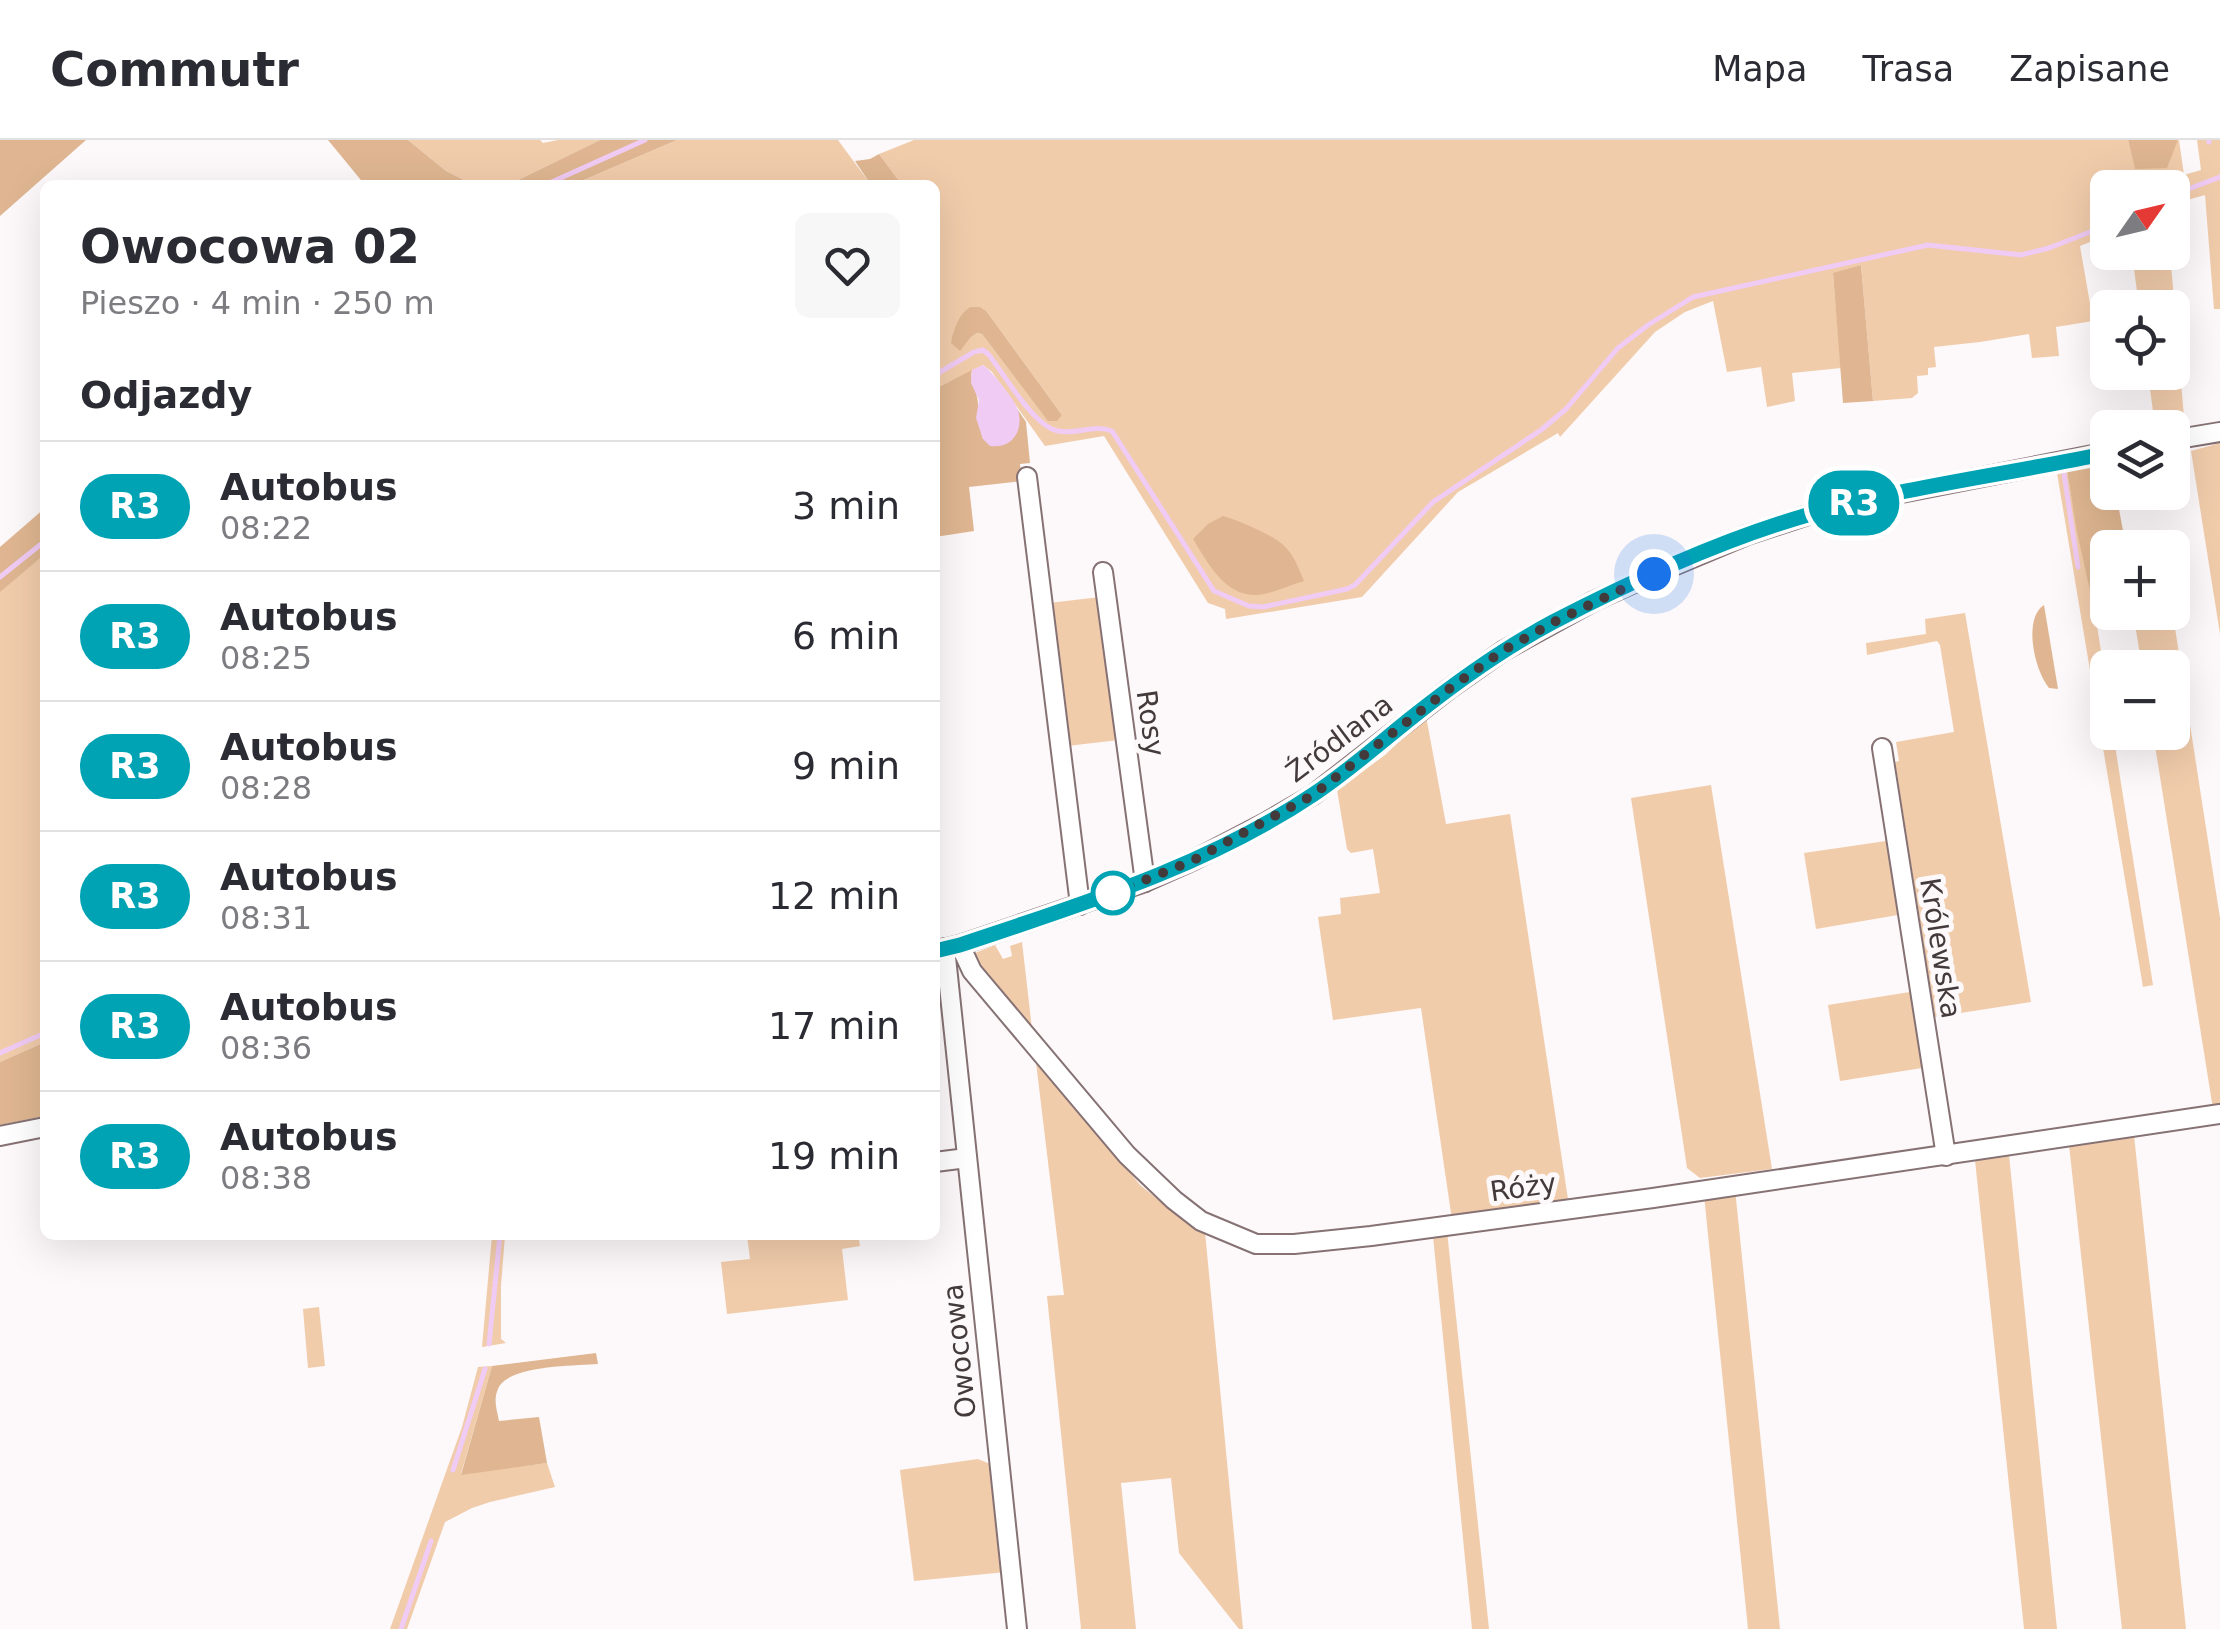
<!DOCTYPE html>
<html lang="pl">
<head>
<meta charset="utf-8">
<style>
	:root { --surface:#fff; --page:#f7f7f7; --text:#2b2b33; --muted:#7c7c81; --line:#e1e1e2 }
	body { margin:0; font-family:"DejaVu Sans",sans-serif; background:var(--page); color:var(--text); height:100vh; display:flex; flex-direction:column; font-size:38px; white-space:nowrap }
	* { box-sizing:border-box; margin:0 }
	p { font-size:32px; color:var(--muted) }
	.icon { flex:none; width:55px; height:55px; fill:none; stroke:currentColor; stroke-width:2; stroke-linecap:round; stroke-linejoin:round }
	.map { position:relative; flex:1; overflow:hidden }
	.drawer { position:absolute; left:40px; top:40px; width:900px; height:1060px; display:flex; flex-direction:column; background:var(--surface); border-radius:15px; box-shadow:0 10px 40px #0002 }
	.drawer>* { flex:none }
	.badge { padding:0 20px; border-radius:32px; font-size:35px; line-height:65px }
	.needle { width:65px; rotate:56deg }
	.fabs { position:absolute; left:2090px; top:30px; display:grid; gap:20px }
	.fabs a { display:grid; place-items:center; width:100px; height:100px; border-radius:15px; background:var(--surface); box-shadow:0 10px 40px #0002; font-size:50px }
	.you { position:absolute; width:50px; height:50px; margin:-25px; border:8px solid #fff; border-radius:50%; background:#1a73e8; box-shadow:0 0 0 15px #1a73e833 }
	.map>.badge { position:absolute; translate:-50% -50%; box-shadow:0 0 0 5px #fff }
	h2 { padding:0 40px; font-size:38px; line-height:90px }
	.round { display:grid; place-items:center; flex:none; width:105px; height:105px; border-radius:15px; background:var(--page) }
	.headline { display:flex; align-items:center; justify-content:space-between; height:170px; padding:0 40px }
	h1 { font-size:48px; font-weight:800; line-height:75px }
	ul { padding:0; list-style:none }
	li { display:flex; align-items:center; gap:30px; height:130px; padding:0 40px; border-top:2px solid var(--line) }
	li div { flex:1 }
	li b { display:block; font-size:38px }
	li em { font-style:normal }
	li .badge { min-width:110px; font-weight:700; text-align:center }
	header { display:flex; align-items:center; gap:60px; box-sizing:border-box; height:140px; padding:0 50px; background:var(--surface); border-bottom:2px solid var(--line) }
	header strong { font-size:48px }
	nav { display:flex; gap:55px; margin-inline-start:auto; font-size:35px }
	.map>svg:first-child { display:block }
	.green { fill:#f1ccab; fill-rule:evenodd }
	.forest { fill:#dfb691 }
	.water { fill:#f0cbf4 }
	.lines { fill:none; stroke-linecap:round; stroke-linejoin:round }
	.stream { stroke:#f0cbf4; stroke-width:5 }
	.minor-casing { stroke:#867274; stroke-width:22 }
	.minor { stroke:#fff; stroke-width:18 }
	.line-casing { stroke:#fff; stroke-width:22 }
	.line { stroke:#00a3b4; stroke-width:15 }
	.walk { stroke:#433a3b; stroke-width:10; stroke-dasharray:0 18 }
	.stop-dot { fill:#fff; stroke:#00a3b4; stroke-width:5 }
	.labels { text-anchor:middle; stroke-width:10; stroke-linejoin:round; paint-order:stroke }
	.street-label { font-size:28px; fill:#433a3b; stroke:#fdf8f9 }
</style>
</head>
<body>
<header>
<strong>Commutr</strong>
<nav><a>Mapa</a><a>Trasa</a><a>Zapisane</a></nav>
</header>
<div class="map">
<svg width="2220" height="1489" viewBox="0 0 2220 1489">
	<rect width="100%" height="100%" fill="#fdf8f9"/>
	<g class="green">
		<path d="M408 0H540L543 3 558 0H600L508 45H474L446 31Z"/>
		<path d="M677 0H838L871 45H572Z"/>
		<path d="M914 0H2128L2135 28 2179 0 2184 35 2201 30 2197 0H2220V169H2214L2205 55 2173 64 2172 48H2108L2107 95 2080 106 2093 181 2056 187 2059 216 2032 218 2029 194 1980 202 1934 207 1936 227 1928 228V235L1917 236 1918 253 1912 258 1873 261 1861 125 1833 134 1841 228 1792 233 1795 261 1767 267 1761 227 1727 232 1713 161 1685 172 1655 192 1560 297 1558 293 1458 352 1362 457 1226 479 1225 469 1208 463 1104 296 1045 306 992 232 983 225 935 249V45H902L879 14ZM987 172 1062 275 1048 280 982 194 977 193 970 198 953 193 958 183Z"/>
		<path d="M2132 113H2170L2185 289 2173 291 2172 288 2155 287 2148 233 2172 232V168L2139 167Z"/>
		<path d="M2220 303V494L2191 311Z"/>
		<path d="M2067 331C2081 418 2107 504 2108 592L2113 593 2153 845 2143 847 2057 333Z"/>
		<path d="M45 414V902L0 922V451Z"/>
		<path d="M1100 457 1119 600 1067 606 1049 463Z"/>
		<path d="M1965 473 2031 862 1935 877 1895 622 1899 621 1896 602 1954 592 1940 505 1937 501 1867 515 1866 503 1926 494 1925 479Z"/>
		<path d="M2173 475 2220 778V968L2213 969 2153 593 2172 592V528L2142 527 2134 478Z"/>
		<path d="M1426 576 1446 684 1510 674 1569 1066 1452 1080 1421 868 1333 880 1318 777 1341 774 1340 758 1380 753 1373 709 1351 713 1347 709 1337 650 1385 615Z"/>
		<path d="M1711 645 1772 1029 1700 1038 1687 1028 1631 658Z"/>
		<path d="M1886 701 1898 775 1816 789 1804 713Z"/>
		<path d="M1022 802 1032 889 976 826 975 813 995 805 1003 819 1012 816 1010 806Z"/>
		<path d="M1910 852 1922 928 1840 941 1828 865Z"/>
		<path d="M1035 914 1140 1045 1187 1083 1205 1092 1243 1489H1239L1179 1413 1171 1338 1121 1343 1136 1489H1081L1047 1156 1064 1155Z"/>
		<path d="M2134 995 2186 1489H2122L2069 1005Z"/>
		<path d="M2009 1015 2057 1489H2024L1975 1020Z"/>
		<path d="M1735 1049 1780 1489H1748L1704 1055Z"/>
		<path d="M1447 1091 1489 1489H1472L1433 1096Z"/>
		<path d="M492 1095H505L501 1146V1199L506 1203 482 1207Z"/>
		<path d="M747 1095H858L860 1106 842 1109 848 1160 727 1174 721 1122 750 1119Z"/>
		<path d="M319 1167 325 1226 308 1228 303 1169Z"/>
		<path d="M492 1226 461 1334 547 1323 555 1347 490 1362 472 1368 445 1382 407 1489H390L462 1287 478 1227Z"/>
		<path d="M978 1319 990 1324 1006 1432 914 1441 900 1330Z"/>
	</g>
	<g class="forest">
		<path d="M0 0H86L0 76Z"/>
		<path d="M328 0H408L446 31 474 45H365Z"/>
		<path d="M600 0H677L572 45H508Z"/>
		<path d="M2128 0H2178L2167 28 2135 29Z"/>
		<path d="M879 14 902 45H871L855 21 870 19Z"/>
		<path d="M1861 125 1873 261 1843 263 1833 133Z"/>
		<path d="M970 167H980L987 172 1062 275 1057 281H1048L982 194 977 193 970 198 960 211 951 203C953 190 959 174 970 167Z"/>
		<path d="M972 230C969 244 978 251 978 264 978 278 979 285 983 299L1018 290V270L1026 282 1030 323 1020 324 1022 341 969 347 974 391 935 397V249Z"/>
		<path d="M2095 325 2099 330 2107 329 2108 352 2116 353 2126 407 2108 408 2107 452 2091 455 2077 392 2067 331Z"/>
		<path d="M45 368V414L0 452V407Z"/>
		<path d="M1223 376C1234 379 1243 383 1254 388 1286 403 1291 408 1304 441 1290 445 1272 454 1257 455 1224 456 1208 423 1193 399L1208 384Z"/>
		<path d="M2044 465 2058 549 2049 548C2034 530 2023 478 2044 465Z"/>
		<path d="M45 902V976L0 985V922Z"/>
		<path d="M596 1213 598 1224C574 1226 507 1225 498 1249 493 1260 497 1270 499 1281L539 1277 547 1323 461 1335 492 1226Z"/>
	</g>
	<path class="water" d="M983 225C992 231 1015 260 1018 270 1024 291 1012 309 990 306L983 299 976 278 979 260 971 243 972 230Z"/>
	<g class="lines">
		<g class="stream">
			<path d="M2209 0V2"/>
			<path d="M545 45 645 0"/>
			<path d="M2172 55 2220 37"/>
			<path d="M935 235 974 212 983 210 989 215C1004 234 1034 287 1058 291 1077 295 1093 284 1112 291L1214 451 1249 466 1263 467 1347 449 1355 445 1433 362 1541 290 1566 269 1618 208 1648 185 1693 157 1928 105 2021 115 2049 108 2108 85"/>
			<path d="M2064 334 2078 427"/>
			<path d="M0 437 45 401"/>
			<path d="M0 913 45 893"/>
			<path d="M489 1204 500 1095"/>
			<path d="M453 1330 485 1229"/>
			<path d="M401 1489 431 1401"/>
		</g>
		<defs>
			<g id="minor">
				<path d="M2172 300 2220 292"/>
				<path d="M1027 337 1080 765"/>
				<path d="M1103 432 1145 742"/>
				<path d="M1882 608 1946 1016"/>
				<path d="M960 805 972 831 1127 1015 1174 1060 1201 1081 1256 1104H1294L1371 1096 1653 1058 2220 974"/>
				<path d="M945 808 1017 1489"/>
				<path d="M935 811 960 805 1145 742 1192 721 1265 683 1313 655 1449 549 1503 511 1594 461 1654 434 1747 395 1808 375 1886 356 2108 312"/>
				<path d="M0 996 45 987"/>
				<path d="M935 1022 967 1018"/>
			</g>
		</defs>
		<use href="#minor" class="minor-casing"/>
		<use href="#minor" class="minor"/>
	</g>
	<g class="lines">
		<defs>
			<path id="line" d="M935 811 960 805C1082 764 1207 726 1314 654 1350 630 1382 601 1415 575 1459 540 1504 508 1553 482 1632 441 1726 398 1811 374 1908 346 2009 334 2108 313"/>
		</defs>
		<use href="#line" class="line-casing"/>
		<use href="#line" class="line"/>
		<path class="walk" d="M1113 753 1192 721 1313 655 1449 549 1504 510 1558 480 1654 434"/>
	</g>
	<circle class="stop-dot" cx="1113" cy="753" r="20"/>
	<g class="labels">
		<g class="street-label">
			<text transform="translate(1151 583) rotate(82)" y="10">Rosy</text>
			<text transform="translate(1339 598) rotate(-37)" y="10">Źródlana</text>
			<text transform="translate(1941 808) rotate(81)" y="10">Królewska</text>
			<text transform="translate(1523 1047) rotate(-8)" y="10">Róży</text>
			<text transform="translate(959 1211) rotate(-96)" y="10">Owocowa</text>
		</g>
	</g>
</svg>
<div class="fabs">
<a><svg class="needle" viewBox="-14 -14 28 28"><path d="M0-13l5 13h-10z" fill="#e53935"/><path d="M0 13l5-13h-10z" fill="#7c7c81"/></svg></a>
<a><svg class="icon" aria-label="locate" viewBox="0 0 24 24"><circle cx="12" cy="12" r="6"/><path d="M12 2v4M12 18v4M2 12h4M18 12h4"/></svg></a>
<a><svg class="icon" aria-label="layers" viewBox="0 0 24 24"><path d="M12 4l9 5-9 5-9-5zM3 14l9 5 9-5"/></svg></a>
<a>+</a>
<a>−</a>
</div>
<div class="you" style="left:1654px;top:434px"></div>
<b class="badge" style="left:1854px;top:363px;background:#00a3b4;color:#fff">R3</b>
<section class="drawer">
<div class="headline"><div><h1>Owocowa 02</h1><p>Pieszo · 4 min · 250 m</p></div><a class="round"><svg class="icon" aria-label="heart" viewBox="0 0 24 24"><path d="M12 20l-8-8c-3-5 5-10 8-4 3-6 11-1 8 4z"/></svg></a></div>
<h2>Odjazdy</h2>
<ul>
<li><span class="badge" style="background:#00a3b4;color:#fff">R3</span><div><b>Autobus</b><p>08:22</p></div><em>3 min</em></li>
<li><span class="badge" style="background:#00a3b4;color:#fff">R3</span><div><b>Autobus</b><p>08:25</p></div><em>6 min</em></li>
<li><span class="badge" style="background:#00a3b4;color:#fff">R3</span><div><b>Autobus</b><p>08:28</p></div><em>9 min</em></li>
<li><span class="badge" style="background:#00a3b4;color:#fff">R3</span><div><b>Autobus</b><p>08:31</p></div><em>12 min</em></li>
<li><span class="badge" style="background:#00a3b4;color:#fff">R3</span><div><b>Autobus</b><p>08:36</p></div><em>17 min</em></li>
<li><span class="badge" style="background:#00a3b4;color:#fff">R3</span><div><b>Autobus</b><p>08:38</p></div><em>19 min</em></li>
</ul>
</section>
</div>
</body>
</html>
